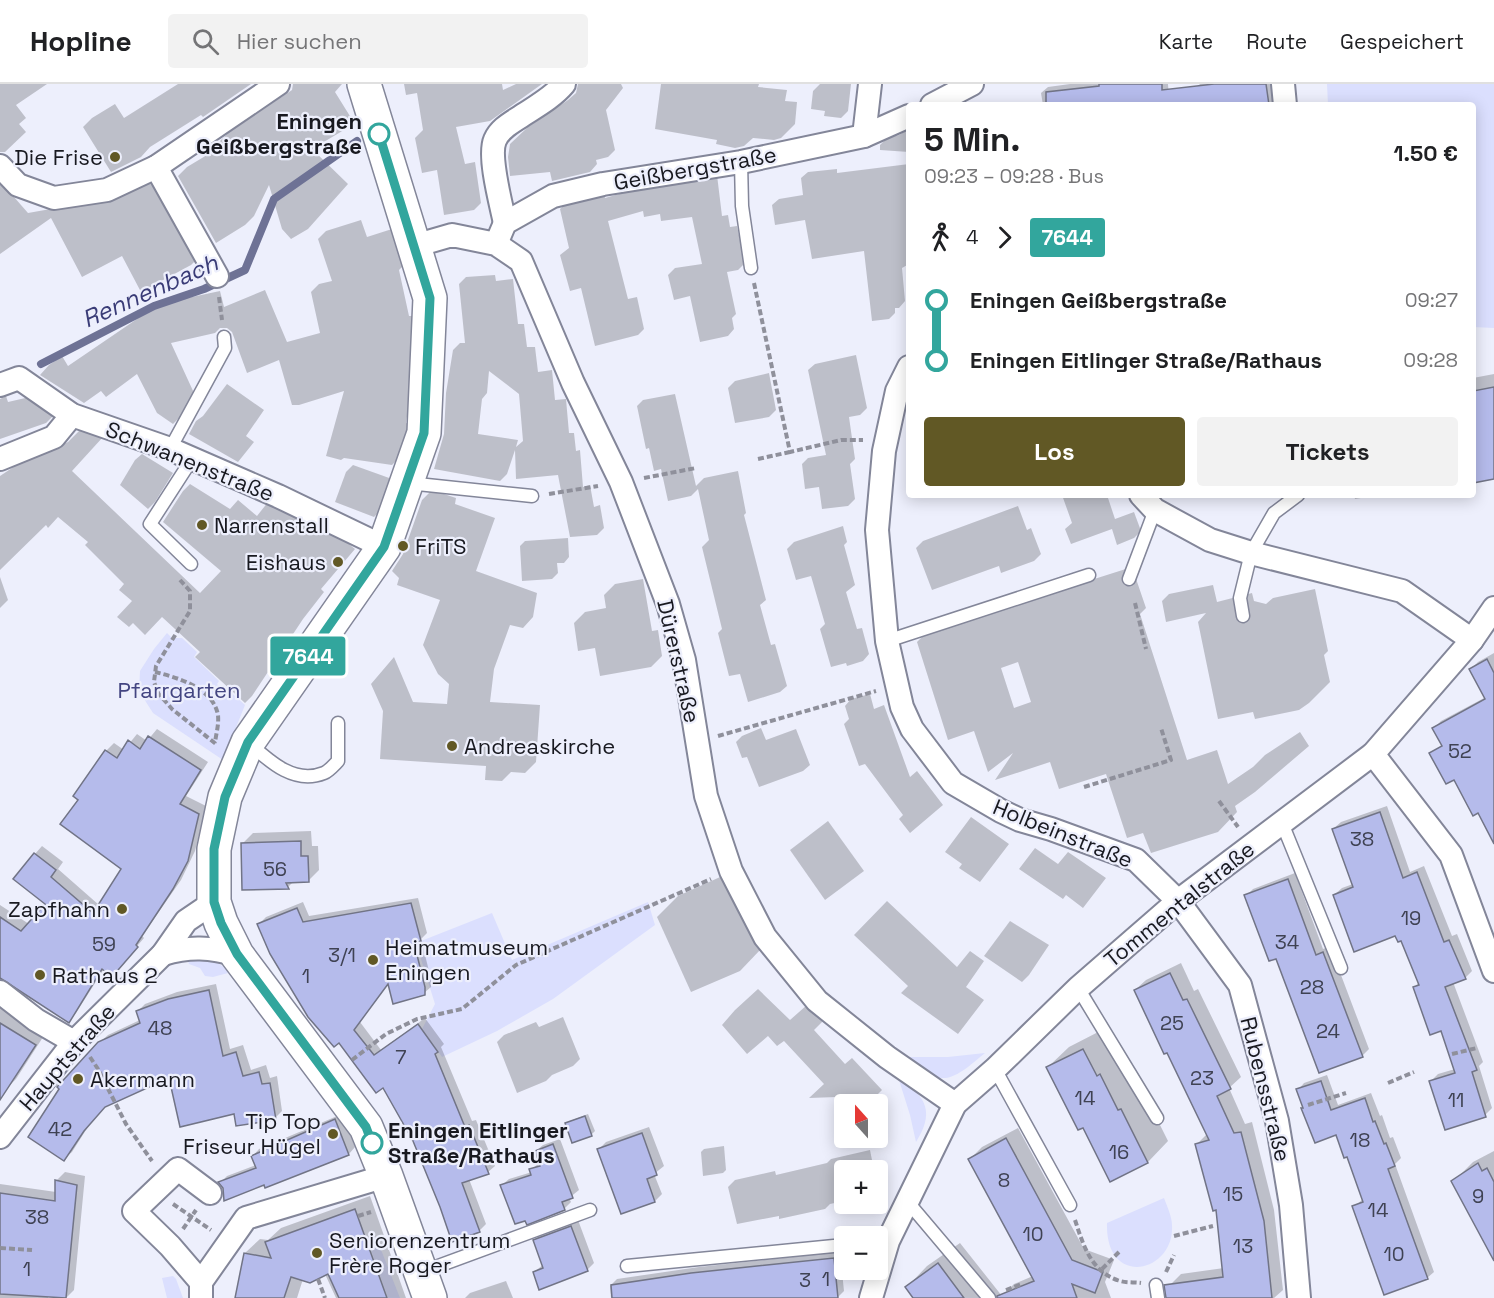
<!DOCTYPE html>
<html lang="de">
<head>
<meta charset="utf-8">
<style>
	:root { --surface:#fff; --page:#f2f2f2; --text:#202124; --muted:#757577; --line:#e0e0e0; --accent:#615825 }
	body { margin:0; font-family:"Space Grotesk",sans-serif; background:var(--page); color:var(--text); height:100vh; display:flex; flex-direction:column; font-size:22px; white-space:nowrap }
	* { box-sizing:border-box; margin:0 }
	p { font-size:20px; color:var(--muted) }
	.icon { flex:none; width:33px; height:33px; fill:none; stroke:currentColor; stroke-width:2; stroke-linecap:round; stroke-linejoin:round }
	.map { position:relative; flex:1; overflow:hidden }
	.details { position:absolute; left:906px; top:18px; width:570px; height:396px; display:flex; flex-direction:column; background:var(--surface); border-radius:6px; box-shadow:0 3px 15px #0003 }
	.details>* { flex:none }
	.badge { padding:0 12px; border-radius:4px; font-size:21px; line-height:39px }
	.needle { width:39px; rotate:339deg }
	.buttons { position:absolute; left:834px; top:1010px; display:grid; gap:12px }
	.buttons a { display:grid; place-items:center; width:54px; height:54px; border-radius:6px; background:var(--surface); box-shadow:0 3px 15px #0003; font-size:30px }
	.map>.badge { position:absolute; translate:-50% -50%; box-shadow:0 0 0 3px #fff }
	.legs { display:flex; align-items:center; gap:9px; height:66px; padding:0 18px; font-size:20px }
	.legs p { margin-inline-start:auto }
	.headline { display:flex; align-items:center; justify-content:space-between; height:102px; padding:0 18px }
	h1 { font-size:33px; font-weight:800; line-height:45px }
	.primary-button { display:flex; gap:12px; margin-top:auto; padding:12px 18px }
	.primary-button a { flex:1; height:69px; border-radius:6px; background:var(--accent); color:#fff; font-size:24px; font-weight:800; line-height:69px; text-align:center }
	.primary-button a+a { background:var(--page); color:var(--text) }
	ul { padding:0 18px; list-style:none }
	li { display:flex; align-items:center; gap:21px; height:60px; font-size:22px }
	li i { display:grid; place-items:center; width:9px; height:100%; margin:0 8px; background:currentColor }
	li i::after { content:''; width:15px; height:15px; margin:-8px; border:4px solid; border-radius:50%; background:var(--surface) }
	li p { margin-inline-start:auto }
	li:first-child i { background:linear-gradient(#0000 50%,currentColor 0) }
	li:last-child i { background:linear-gradient(currentColor 50%,#0000 0) }
	header { display:flex; align-items:center; gap:36px; box-sizing:border-box; height:84px; padding:0 30px; background:var(--surface); border-bottom:2px solid var(--line) }
	header strong { font-size:28px }
	nav { display:flex; gap:33px; margin-inline-start:auto; font-size:21px }
	.search { width:420px; height:54px; background:var(--page); display:flex; align-items:center; gap:15px; box-sizing:border-box; padding:0 21px; border-radius:6px; color:var(--muted); font-size:22px }
	.map>svg:first-child { display:block }
	.green { fill:#dbdffe }
	.shadow { fill:#0003; fill-rule:evenodd }
	.lines { fill:none; stroke-linecap:round; stroke-linejoin:round }
	.stream { stroke:#6e7295; stroke-width:8 }
	.building { fill:#b5bbeb; stroke:#717486; stroke-width:1.5 }
	.lane-casing { stroke:#838699; stroke-width:15 }
	.street-casing { stroke:#838699; stroke-width:26 }
	.secondary-casing { stroke:#838699; stroke-width:36 }
	.path { stroke:#8f909b; stroke-width:4; stroke-dasharray:6 3; stroke-linecap:butt }
	.lane { stroke:#fff; stroke-width:12 }
	.street { stroke:#fff; stroke-width:22 }
	.secondary { stroke:#fff; stroke-width:33 }
	.line-1-casing { stroke:#fff; stroke-width:14 }
	.line-1 { stroke:#32a69d; stroke-width:9 }
	.stop-1-dot { fill:#fff; stroke:#32a69d; stroke-width:3 }
	.poi-dot { fill:#615825; stroke:#edeffc; stroke-width:2 }
	.labels { text-anchor:middle; stroke-width:4.5; stroke-linejoin:round; paint-order:stroke }
	.number-label { font-size:20px; fill:#3f4253 }
	.stop-label { font-size:22px; font-weight:bold; fill:#181920; stroke:#edeffc; text-anchor:end }
	.poi-label { font-size:22px; fill:#181920; stroke:#edeffc; text-anchor:start }
	.street-label { font-size:22px; fill:#181920; stroke:#edeffc }
	.park-label { font-size:22px; fill:#434581; stroke:#edeffc }
	.water-label { font-size:24px; font-style:italic; fill:#3a3c77; stroke:#edeffc }
</style>
</head>
<body>
<header>
<strong>Hopline</strong>
<div class="search"><svg class="icon" aria-label="search" viewBox="0 0 24 24"><circle cx="10" cy="10" r="6"/><path d="M15 15l6 6"/></svg>Hier suchen</div>
<nav><a>Karte</a><a>Route</a><a>Gespeichert</a></nav>
</header>
<div class="map">
<svg width="1494" height="1214" viewBox="0 0 1494 1214">
	<rect width="100%" height="100%" fill="#edeffc"/>
	<g class="green">
		<path d="M1327 0H1494V244L1473 243V21H1328Z"/>
		<path d="M167 549 172 554H182L197 568 194 573 219 597 217 600 225 608 227 605 245 621 223 676 153 629 139 607 140 587 154 565Z"/>
		<path d="M648 818 655 841 553 915 497 947 442 973 422 945 435 920 416 859 492 829 512 876Z"/>
		<path d="M200 874C210 877 223 878 228 889L213 893 205 892 200 884 189 880 187 875Z"/>
		<path d="M985 969C972 979 952 1001 934 992 924 988 915 979 906 973H948Z"/>
		<path d="M899 996C928 1012 934 1030 916 1058L910 1031Z"/>
		<path d="M1164 1114C1167 1122 1172 1133 1172 1141 1175 1189 1105 1205 1107 1139Z"/>
		<path d="M376 1153 400 1214H388L367 1155Z"/>
		<path d="M173 1192 176 1195 183 1214H167L162 1194Z"/>
	</g>
	<g class="shadow">
		<path d="M0 0H47L16 21 26 34 19 40 26 48 5 68H0Z"/>
		<path d="M178 0H251L203 33 201 31 150 63 141 73 111 88 83 43 92 34 115 20 124 34Z"/>
		<path d="M293 0H342L335 8 353 37 344 46 312 65 348 100 308 145 291 155 282 145 269 101 254 132 245 141 216 159 178 92 187 83 222 62 219 58 228 49 292 6Z"/>
		<path d="M404 0H502L503 6 516 0H542L490 37 456 43 465 80 475 78 481 119 474 126 444 131 437 86 422 89 415 54 423 46 417 9 406 11Z"/>
		<path d="M578 0H621L623 4 606 26 615 66 608 73 596 76 597 80 590 88 552 97 550 88 510 92 508 73 510 60 528 43 568 16 576 9Z"/>
		<path d="M661 0H759L758 3 787 6 785 17 797 18 795 40 781 54 774 56 753 54 744 62 735 64 716 60 717 56 655 45Z"/>
		<path d="M820 0H851L848 27 841 34 824 32 825 27 811 25 813 7Z"/>
		<path d="M1070 0H1168L1169 14 1156 21H1043L1041 9 1048 3Z"/>
		<path d="M1200 0H1278L1274 21H1199L1197 3Z"/>
		<path d="M909 45V68L880 66V61L887 54 899 51Z"/>
		<path d="M909 80V180L902 184 905 217 899 224H895V229L889 235 872 237 864 167 812 175 805 136 775 141 772 121 779 115 803 111 801 94 808 88 837 85V89Z"/>
		<path d="M717 91 722 132 728 131 730 143 737 142 745 179 738 186 727 188 736 230 732 234 734 245 728 252 700 258 690 212 674 216 668 191 675 184 702 180 692 133 661 137 660 130 644 133 643 127 608 137 628 215 637 213 644 245 638 251 595 262 581 204 570 207 560 171 569 164 560 125 566 119 604 109 605 114 647 102Z"/>
		<path d="M158 95 198 174 191 181 141 208 122 172 82 193 51 134 0 170V97L28 129 118 113Z"/>
		<path d="M361 136 367 153 392 145 403 182 399 186 409 232H412V298L406 339 410 340 400 373 392 381 344 374 341 376 326 372 344 307 299 321H292L279 276 247 289 232 248 227 244H220L215 249 171 259 194 309 181 332 173 340 157 329 137 290 106 313 101 307 84 319 40 291 49 281 62 272 68 282 159 220 220 207 224 223 265 206 287 258 320 249 311 208 319 200 332 197 318 155 326 147Z"/>
		<path d="M495 191 496 197 513 195 518 240H524L527 263H535L538 288 552 286 555 316 566 315 569 349H574L576 367 580 366 583 403 590 401 594 423 600 421 604 444 597 451 570 453 558 391 516 395 515 366 507 390 500 397 434 385 444 350 446 309 453 266 460 259H465L459 200 466 193ZM489 287 519 310 523 357 516 363 518 356 478 350 482 315 487 309Z"/>
		<path d="M856 271 867 324 860 331 849 333 855 375 850 380 855 415 848 422 822 425 819 403 805 405 802 380 808 374 826 371 808 286 815 280Z"/>
		<path d="M769 289 776 326 769 333 735 339 728 304 735 297Z"/>
		<path d="M1494 290V393L1473 398V294Z"/>
		<path d="M227 300 264 326 246 352 254 358 238 378 189 350 196 337 203 332Z"/>
		<path d="M675 310 696 402 704 394 738 387 746 429 744 431 766 516 760 521 771 561 775 560 787 602 780 608 748 618 740 590 729 592 718 549 722 545 702 463 709 456 698 405 691 412 668 417 661 385 654 387 649 364 646 365 637 322 643 316Z"/>
		<path d="M6 312 8 318 34 312 57 328 46 339 0 355V315Z"/>
		<path d="M81 345 103 353 72 387 200 509 221 487 163 438 183 407 190 400 230 425 238 416 257 432 272 413 319 436 355 465 321 505 324 508 303 535 252 612 245 619 195 573 200 568 162 533 145 551 133 539 129 543 117 533 132 517 119 506 124 500 85 461 88 458 58 433 48 444 46 441 0 486V392L18 380 68 358Z"/>
		<path d="M142 370 173 389 155 418 148 425 120 401 135 376Z"/>
		<path d="M353 381 392 395 381 426 374 433 335 418 346 388Z"/>
		<path d="M432 406 456 414 455 420 495 434 476 487 537 509 533 533 523 544 510 541 494 585 490 618 540 621 536 678 525 689 511 688 502 697 485 696 486 682 380 675 383 627 371 600 394 573 413 618 447 620 449 600 438 590 423 561 440 516 397 501 399 494 392 487 403 470 422 416Z"/>
		<path d="M1062 411H1107L1115 435 1134 428 1141 447 1134 454 1117 461 1112 445 1071 460 1065 445 1072 439Z"/>
		<path d="M1354 411H1378L1355 415Z"/>
		<path d="M1018 422 1027 446 1031 444 1041 470 1034 477 1001 489 999 482 932 506 916 464 923 457Z"/>
		<path d="M843 442 847 458 844 461 855 501 846 508 857 545 862 544 869 570 863 577 847 582 846 579 831 583 820 545 825 540 811 492 796 496 787 465 794 458Z"/>
		<path d="M568 454 569 473 564 479H557L558 489 552 495 522 497 520 462 525 457Z"/>
		<path d="M1132 483 1146 524 1140 530 1187 676 1217 666 1228 700 1253 683 1265 671 1300 648 1309 662 1255 708 1235 722 1237 728 1218 748 1151 769 1143 749 1127 754 1106 690 1059 705 1050 678 995 696 1013 669 988 688 974 647 948 656 917 558 936 539 1022 518ZM1018 578 1031 618 1014 624 1001 584Z"/>
		<path d="M0 493 8 516 0 524Z"/>
		<path d="M643 495 652 547 658 546 662 572 651 583 600 592 595 564 578 567 574 539 585 528 606 524 604 511 615 500Z"/>
		<path d="M1213 501 1217 518 1252 509 1254 517 1266 520 1273 514 1315 505 1328 567 1324 571 1330 598 1309 619 1299 626 1255 635 1253 628 1218 635 1198 538 1206 529 1166 538 1162 517 1169 510Z"/>
		<path d="M1494 569V757L1479 727 1455 694 1431 670 1443 660 1434 644 1441 637 1486 613 1471 585 1478 578Z"/>
		<path d="M870 610 874 625 884 621 910 693 917 687 943 721 910 749 899 735 903 731 865 680 859 682 844 640 849 635 845 622 851 615Z"/>
		<path d="M761 644 766 656 796 645 810 681 803 687 759 703 747 673 742 674 736 658 742 652Z"/>
		<path d="M157 645 208 678 186 712 206 722 195 767 181 796 142 852 144 854 119 883 104 885 76 929 68 937 0 891V821L29 840 47 820 35 770 42 762 63 778 58 785 99 821 123 784 80 715 75 711 106 667 114 659 124 666 137 650 147 657Z"/>
		<path d="M1387 722 1410 788 1424 782 1452 852 1457 850 1472 887 1465 894 1453 898 1483 978 1479 982 1492 1024 1485 1031 1431 997 1438 990 1455 985 1441 946 1414 904 1419 898 1402 855 1334 811 1342 804 1353 800 1333 745 1341 738Z"/>
		<path d="M971 733 1009 760 980 798 959 784 962 780 945 768Z"/>
		<path d="M828 737 864 787 825 816 790 766Z"/>
		<path d="M311 747 312 762H318L319 786 308 797H294L288 803 242 760 253 749Z"/>
		<path d="M1035 764 1058 780 1068 768 1106 794 1083 824 1066 811 1063 815 1019 785Z"/>
		<path d="M729 789 761 865 740 887 691 908 657 833 678 812Z"/>
		<path d="M1295 789 1323 865 1330 862 1369 965 1362 972 1277 873 1246 812 1253 805Z"/>
		<path d="M418 814 427 849 421 855 431 895V903L424 909 389 899 360 938 381 966 425 934 444 960 441 963 472 1037 476 1036 495 1082 488 1088 469 1095 486 1140 479 1147 442 1123 414 1056 384 1002 259 840 266 833 303 818 309 832Z"/>
		<path d="M887 817 957 883 970 867 984 877 966 903 984 916 958 950 901 909 908 902 854 851Z"/>
		<path d="M1010 837 1049 861 1029 891 1022 898 984 872Z"/>
		<path d="M1181 879 1194 907 1198 905 1241 993 1229 1004 1245 1040 1252 1038 1274 1126 1283 1206 1274 1214H1172L1170 1201 1181 1190 1224 1184 1217 1124 1197 1060 1207 1050 1167 967 1135 906 1146 896Z"/>
		<path d="M216 900 230 965 243 961 251 986 266 981 270 994 277 992 282 1027 275 1034 236 1029 170 991 106 1021 91 1038 72 1068 64 1075 99 959 108 951 140 936 138 927 145 920 177 908Z"/>
		<path d="M758 905 790 936 807 921 823 937 814 946 845 980 852 974 882 1006 874 1014V1020H844V1031H838L837 1013 809 1014 824 1000 784 957 777 962 768 952 747 970 722 941 735 926Z"/>
		<path d="M0 922 45 950 16 995 6 1005 0 1002Z"/>
		<path d="M563 933 580 975 573 982 552 991 546 997 517 1009 497 958 504 951 536 938 539 943Z"/>
		<path d="M1104 945 1142 1005 1168 1057 1148 1078 1111 1096 1084 1042 1048 983 1069 963Z"/>
		<path d="M1327 991 1338 1021 1371 1009 1380 1032 1382 1031 1390 1054 1393 1053 1401 1074 1395 1080 1434 1188 1427 1194 1354 1123 1363 1115 1348 1071 1337 1049 1304 1023 1298 1006 1304 999Z"/>
		<path d="M342 1030 355 1063 349 1070 266 1102 264 1099 224 1104 220 1099 227 1092 256 1081 253 1072 259 1065Z"/>
		<path d="M588 1030 595 1047 592 1050 573 1057 566 1040 570 1037Z"/>
		<path d="M649 1043 664 1082 654 1090 662 1110 655 1117 599 1065 606 1058Z"/>
		<path d="M1018 1044 1084 1165 1114 1176 1105 1198 1111 1214H915L907 1203 927 1182 960 1159 1002 1212 1014 1200 1033 1192 970 1075 982 1063Z"/>
		<path d="M560 1055 579 1106 569 1114 571 1118 564 1125 502 1101 509 1095 532 1088 531 1086 540 1078 536 1067 543 1061Z"/>
		<path d="M724 1062 726 1086 723 1089 703 1092 701 1068 704 1065Z"/>
		<path d="M870 1066 874 1086H844V1117L830 1120 825 1125 779 1135V1132L737 1140 728 1103 735 1096 775 1087 776 1091 827 1079 831 1075Z"/>
		<path d="M1494 1067V1148L1453 1098 1473 1078Z"/>
		<path d="M65 1088 85 1092 74 1206 66 1214 48 1212V1214H0V1100L56 1108 57 1096Z"/>
		<path d="M370 1112 406 1214H336L325 1190 303 1195 297 1214H237L245 1169 260 1155 268 1156 281 1144Z"/>
		<path d="M578 1136 594 1179 587 1186 534 1188 543 1181 534 1156 541 1150Z"/>
		<path d="M840 1168 844 1207 837 1214H611L610 1202 617 1195 699 1183Z"/>
		<path d="M506 1197 513 1214H465L470 1209Z"/>
	</g>
	<g class="lines">
		<path class="stream" d="M41 280 154 222 204 205 245 186 274 115 357 57"/>
	</g>
	<g class="building">
		<path d="M1099 0H1162V6L1214 0H1266L1269 21H1046V8L1099 2Z"/>
		<path d="M1494 303V395L1473 399V307Z"/>
		<path d="M1487 575 1494 589V760L1478 729 1473 732 1454 696 1446 700 1429 669 1442 662 1432 644 1485 615 1469 585Z"/>
		<path d="M148 652 201 686 180 720 199 730 188 777 173 805 136 861 138 863 112 893 102 885 69 939 0 894V833L21 847 45 820 13 795 34 769 56 786 51 793 93 829 121 785 60 740 78 716 73 712 105 666 117 674 128 656 140 665Z"/>
		<path d="M1380 728 1403 794 1417 788 1444 858 1449 856 1466 895 1445 903 1477 986 1472 988 1486 1033 1445 1046 1429 997 1455 989 1441 947 1430 951 1413 903 1419 901 1401 857 1398 858 1395 852 1354 868 1333 811 1353 803 1332 745Z"/>
		<path d="M301 757V772H308L309 798 286 799 289 805 242 806 241 759Z"/>
		<path d="M1288 795 1316 871 1323 868 1363 973 1319 989 1276 875 1269 877 1244 811Z"/>
		<path d="M411 819 421 857 414 859 425 903V911L393 920 388 900 354 946 374 971 418 940 438 968 435 970 465 1043 469 1041 489 1090 462 1099 480 1148 452 1158 440 1123 413 1057 383 1004 376 1009 339 959 334 963 308 933 270 870 257 840 297 824 303 838Z"/>
		<path d="M1170 889 1183 916 1187 915 1231 1005 1217 1012 1234 1049 1241 1048 1264 1137 1272 1214H1166L1164 1201 1223 1193 1216 1126 1213 1127 1195 1060 1209 1056 1167 969 1164 970 1134 906Z"/>
		<path d="M209 906 223 972 236 968 243 992 259 988 262 1000 270 999 276 1036 236 1042 234 1030 180 1043 169 994 105 1023 84 1047 64 1077 28 1053 59 1005 57 1003 98 958 140 939 136 927 168 915Z"/>
		<path d="M0 939 36 961 0 1016Z"/>
		<path d="M1083 965 1097 992 1100 990 1118 1026 1121 1025 1148 1079 1110 1098 1083 1044 1078 1046 1046 983Z"/>
		<path d="M1321 997 1331 1026 1365 1014 1373 1038 1375 1037 1384 1060 1386 1059 1395 1082 1388 1085 1428 1195 1384 1211 1352 1122 1363 1118 1347 1073 1344 1074 1336 1051 1315 1059 1301 1024H1303L1296 1005Z"/>
		<path d="M585 1032 592 1052 572 1059 565 1039Z"/>
		<path d="M335 1035 349 1071 265 1104 264 1101 224 1117 223 1104 218 1098 256 1084 251 1072Z"/>
		<path d="M642 1049 657 1091 647 1095 655 1118 621 1130 597 1065Z"/>
		<path d="M1006 1054 1072 1176 1103 1188 1095 1209 1072 1200 1077 1214H997V1212L1034 1197 968 1075Z"/>
		<path d="M553 1060 573 1114 562 1118 565 1126 527 1141 525 1137 515 1140 500 1101 531 1091 529 1085 540 1082 535 1067Z"/>
		<path d="M1478 1079 1482 1087 1487 1084 1494 1098V1177L1451 1097Z"/>
		<path d="M55 1096 77 1101 66 1214 0 1210V1109L55 1117Z"/>
		<path d="M355 1125 387 1214H339L328 1190 310 1199 291 1193 284 1214H235L244 1169 271 1174 265 1158Z"/>
		<path d="M571 1142 588 1187 539 1206 533 1188 543 1184 533 1156Z"/>
		<path d="M834 1174 838 1214H612L611 1201 691 1189Z"/>
		<path d="M938 1179 964 1214H913L905 1203Z"/>
	</g>
	<g class="lines">
		<defs>
			<g id="lane">
				<path d="M741 78 742 122 751 184"/>
				<path d="M170 365 225 264 224 253"/>
				<path d="M408 399 532 412"/>
				<path d="M191 480 150 440 192 375"/>
				<path d="M1129 495 1155 426"/>
				<path d="M1243 532 1240 514 1251 469 1274 429 1298 411"/>
				<path d="M887 557 1089 491"/>
				<path d="M249 659C269 677 294 701 324 689 329 687 334 681 338 677V639"/>
				<path d="M1282 739 1341 884"/>
				<path d="M1078 904 1157 1034"/>
				<path d="M995 985 1070 1121"/>
				<path d="M907 1117 989 1214"/>
				<path d="M627 1182 844 1161"/>
				<path d="M422 1188 590 1126"/>
				<path d="M1156 1201 1158 1214"/>
			</g>
			<g id="street">
				<path d="M1283 0 1285 21"/>
				<path d="M932 21 972 0"/>
				<path d="M864 52 870 0"/>
				<path d="M0 82 18 101 54 114 107 106 156 83 278 0"/>
				<path d="M156 83 217 192"/>
				<path d="M505 139C501 120 488 72 495 56 500 44 513 38 523 31 537 22 553 13 564 0"/>
				<path d="M496 160 505 139 553 112 603 100 741 78 864 52 909 32"/>
				<path d="M414 162 452 151 496 160 521 177 573 299 621 398 668 520 684 576 706 712 731 787 765 853 817 917 887 973 955 1020"/>
				<path d="M909 283 897 307 884 367 877 446 887 557 902 623 912 645 953 699 1001 727 1020 736 1051 745 1136 776 1178 817 1240 901 1277 1037 1291 1121 1299 1214"/>
				<path d="M0 301 19 294 72 331 170 365 278 412 384 463"/>
				<path d="M0 375 54 353 72 331"/>
				<path d="M1141 411 1155 426 1210 456 1251 469 1402 507 1472 556"/>
				<path d="M1373 670 1451 771 1494 887"/>
				<path d="M163 870C189 862 211 863 237 871"/>
				<path d="M0 908 36 936 74 958"/>
				<path d="M0 1053 74 958 163 870 186 837 214 818"/>
				<path d="M201 1198 170 1162 134 1127 178 1085 210 1109"/>
				<path d="M201 1214V1198L246 1134 386 1092"/>
				<path d="M871 1214 888 1157 955 1020 995 985 1078 904 1178 817 1373 670 1472 556 1494 524"/>
			</g>
			<path id="secondary" d="M364 0 430 214 424 349 384 463 248 658 225 713 214 765V818L221 839 237 871 366 1043 386 1092 430 1214"/>
		</defs>
		<use href="#lane" class="lane-casing"/>
		<use href="#street" class="street-casing"/>
		<use href="#secondary" class="secondary-casing"/>
		<g class="path">
			<path d="M754 199 790 368 841 356H863"/>
			<path d="M219 213 222 236"/>
			<path d="M758 375 790 368"/>
			<path d="M644 394 696 384"/>
			<path d="M549 410 598 402"/>
			<path d="M180 496 190 507V527L156 582 154 598 158 609 172 625 216 660"/>
			<path d="M1135 519 1146 565"/>
			<path d="M155 588C179 594 213 604 218 631 219 641 216 650 215 659"/>
			<path d="M718 652 876 607"/>
			<path d="M1084 703 1171 676 1161 644"/>
			<path d="M1219 717 1238 743"/>
			<path d="M1452 970 1477 964"/>
			<path d="M90 973 98 985 126 1040 152 1077"/>
			<path d="M352 976 386 950 417 935 462 925 516 881 711 795"/>
			<path d="M1388 999 1414 988"/>
			<path d="M1308 1021 1346 1009"/>
			<path d="M173 1120 211 1146"/>
			<path d="M358 1132 371 1128"/>
			<path d="M1075 1136C1083 1160 1090 1186 1117 1196 1124 1199 1133 1198 1141 1199"/>
			<path d="M183 1145 196 1126"/>
			<path d="M1174 1152 1213 1142"/>
			<path d="M0 1164 32 1166"/>
			<path d="M1102 1185 1119 1168"/>
			<path d="M1166 1188 1174 1171"/>
			<path d="M318 1195 325 1214"/>
			<path d="M1006 1206 1022 1200"/>
		</g>
		<use href="#lane" class="lane"/>
		<use href="#street" class="street"/>
		<use href="#secondary" class="secondary"/>
	</g>
	<g class="lines">
		<defs>
			<path id="line-1" d="M372 1059 366 1043 237 870 221 839 214 818V765L225 713 248 658 384 463 424 349 430 214 379 50"/>
		</defs>
		<use href="#line-1" class="line-1-casing"/>
		<use href="#line-1" class="line-1"/>
	</g>
	<g class="stop-1-dot">
		<circle cx="379" cy="50" r="10"/>
		<circle cx="372" cy="1059" r="10"/>
	</g>
	<g class="poi-dot">
		<circle cx="115" cy="73" r="6"/>
		<circle cx="202" cy="441" r="6"/>
		<circle cx="403" cy="462" r="6"/>
		<circle cx="338" cy="478" r="6"/>
		<circle cx="452" cy="662" r="6"/>
		<circle cx="122" cy="825" r="6"/>
		<circle cx="373" cy="876" r="6"/>
		<circle cx="40" cy="891" r="6"/>
		<circle cx="78" cy="995" r="6"/>
		<circle cx="333" cy="1050" r="6"/>
		<circle cx="317" cy="1169" r="6"/>
	</g>
	<g class="labels">
		<g class="number-label">
			<text x="1460" y="674">52</text>
			<text x="1362" y="762">38</text>
			<text x="275" y="792">56</text>
			<text x="1411" y="841">19</text>
			<text x="1287" y="865">34</text>
			<text x="104" y="867">59</text>
			<text x="342" y="878">3/1</text>
			<text x="306" y="899">1</text>
			<text x="1312" y="910">28</text>
			<text x="1172" y="946">25</text>
			<text x="160" y="951">48</text>
			<text x="1328" y="954">24</text>
			<text x="401" y="980">7</text>
			<text x="1202" y="1001">23</text>
			<text x="1085" y="1021">14</text>
			<text x="1456" y="1023">11</text>
			<text x="60" y="1052">42</text>
			<text x="1360" y="1063">18</text>
			<text x="1119" y="1075">16</text>
			<text x="1004" y="1103">8</text>
			<text x="1233" y="1117">15</text>
			<text x="1478" y="1119">9</text>
			<text x="1378" y="1133">14</text>
			<text x="37" y="1140">38</text>
			<text x="1033" y="1157">10</text>
			<text x="1243" y="1169">13</text>
			<text x="1394" y="1177">10</text>
			<text x="27" y="1192">1</text>
			<text x="826" y="1202">1</text>
			<text x="805" y="1203">3</text>
		</g>
		<g class="stop-label">
			<text x="362" y="45">Eningen<tspan x="362" dy="25">Geißbergstraße</tspan></text>
			<text x="388" y="1054" text-anchor="start">Eningen Eitlinger<tspan x="388" dy="25">Straße/Rathaus</tspan></text>
		</g>
		<g class="poi-label">
			<text x="103" y="81" text-anchor="end">Die Frise</text>
			<text x="214" y="449">Narrenstall</text>
			<text x="415" y="470">FriTS</text>
			<text x="326" y="486" text-anchor="end">Eishaus</text>
			<text x="464" y="670">Andreaskirche</text>
			<text x="110" y="833" text-anchor="end">Zapfhahn</text>
			<text x="385" y="871">Heimatmuseum<tspan x="385" dy="25">Eningen</tspan></text>
			<text x="52" y="899">Rathaus 2</text>
			<text x="90" y="1003">Akermann</text>
			<text x="321" y="1045" text-anchor="end">Tip Top<tspan x="321" dy="25">Friseur Hügel</tspan></text>
			<text x="329" y="1164">Seniorenzentrum<tspan x="329" dy="25">Frère Roger</tspan></text>
		</g>
		<g class="street-label">
			<text transform="translate(695 84) rotate(-10)" y="8">Geißbergstraße</text>
			<text transform="translate(190 377) rotate(22)" y="8">Schwanenstraße</text>
			<text transform="translate(679 577) rotate(77)" y="8">Dürerstraße</text>
			<text transform="translate(1063 749) rotate(22)" y="8">Holbeinstraße</text>
			<text transform="translate(1179 820) rotate(-39)" y="8">Tommentalstraße</text>
			<text transform="translate(67 973) rotate(-49)" y="8">Hauptstraße</text>
			<text transform="translate(1266 1005) rotate(76)" y="8">Rubensstraße</text>
		</g>
		<g class="park-label">
			<text x="179" y="614">Pfarrgarten</text>
		</g>
		<g class="water-label">
			<text transform="translate(150 207) rotate(-24)" y="8">Rennenbach</text>
		</g>
	</g>
</svg>
<div class="buttons">
<a><svg class="needle" viewBox="-14 -14 28 28"><path d="M0-13l5 13h-10z" fill="#e53935"/><path d="M0 13l5-13h-10z" fill="#757577"/></svg></a>
<a>+</a>
<a>−</a>
</div>
<b class="badge" style="left:308px;top:572px;background:#32a69d;color:#fff">7644</b>
<section class="details">
<div class="headline"><div><h1>5 Min.</h1><p>09:23 – 09:28 · Bus</p></div><b>1.50 €</b></div>
<div class="legs"><svg class="icon" aria-label="walk" viewBox="0 0 24 24"><circle cx="13" cy="4" r="2"/><path d="M13 8l-2 6 4 7M11 14l-3 7M7 12l3-4h3l4 4"/></svg>4<svg class="icon" aria-label="forward" viewBox="0 0 24 24"><path d="M9 5l7 7-7 7"/></svg><b class="badge" style="background:#32a69d;color:#fff">7644</b></div>
<ul>
<li><i style="color:#32a69d"></i><b>Eningen Geißbergstraße</b><p>09:27</p></li>
<li><i style="color:#32a69d"></i><b>Eningen Eitlinger Straße/Rathaus</b><p>09:28</p></li>
</ul>
<div class="primary-button"><a>Los</a><a>Tickets</a></div>
</section>
</div>
</body>
</html>
